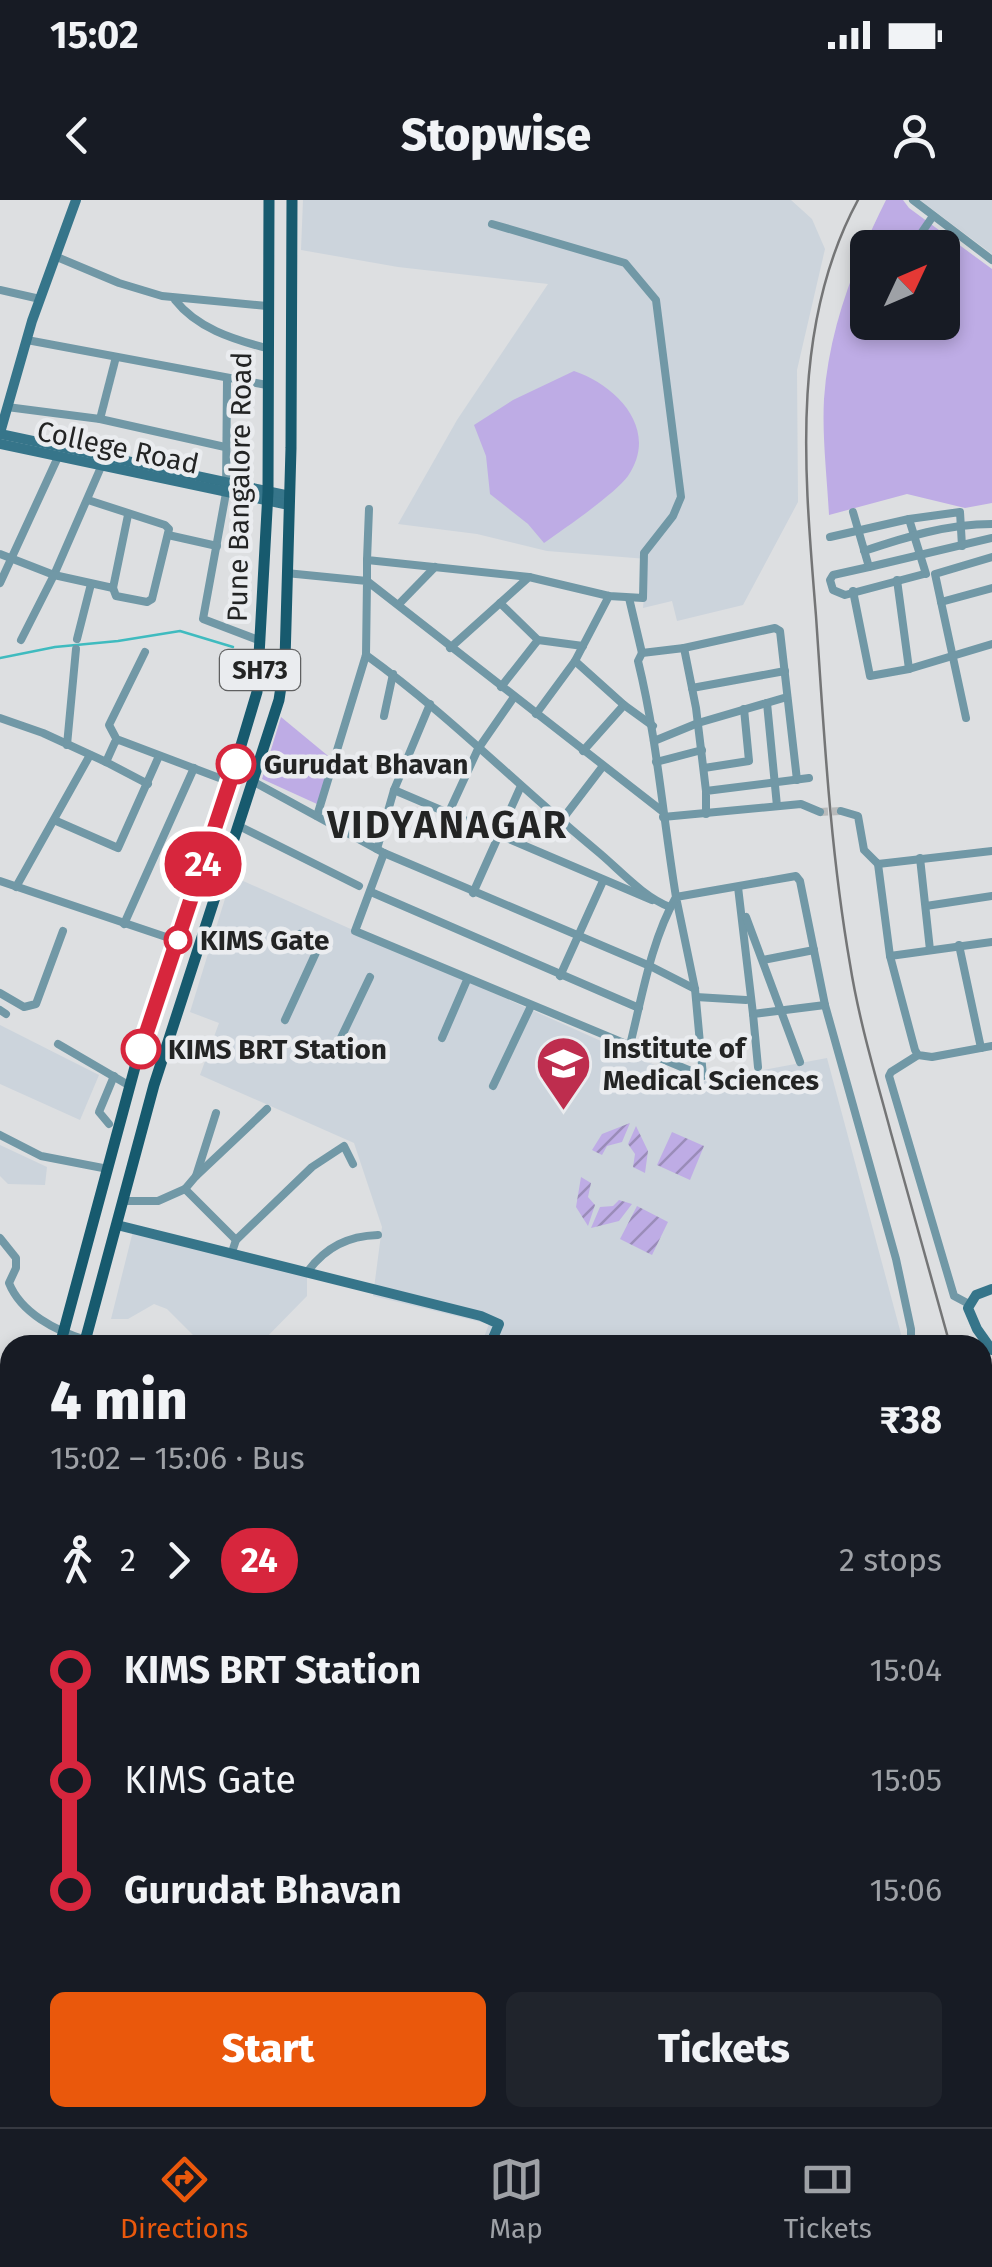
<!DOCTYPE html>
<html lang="en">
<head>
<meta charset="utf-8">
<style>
	:root { --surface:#171b24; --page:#20242c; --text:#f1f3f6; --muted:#9ea1a6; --line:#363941; --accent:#ea580c }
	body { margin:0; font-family:"Fira Sans",sans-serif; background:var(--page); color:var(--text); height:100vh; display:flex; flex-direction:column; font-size:38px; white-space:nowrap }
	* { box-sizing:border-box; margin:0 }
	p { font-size:32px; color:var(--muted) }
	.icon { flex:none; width:55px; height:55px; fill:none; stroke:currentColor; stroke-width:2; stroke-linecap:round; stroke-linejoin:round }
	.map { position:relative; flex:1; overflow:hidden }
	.details { position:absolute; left:0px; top:1135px; width:992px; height:792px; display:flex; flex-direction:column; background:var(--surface); border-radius:30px 30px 0 0; box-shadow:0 5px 15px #0003 }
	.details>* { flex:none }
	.badge { padding:0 20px; border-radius:32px; font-size:35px; line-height:65px }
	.needle { width:65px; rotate:46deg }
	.fabs { position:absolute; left:850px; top:30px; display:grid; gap:20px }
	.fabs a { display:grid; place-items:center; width:110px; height:110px; border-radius:15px; background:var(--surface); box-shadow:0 5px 15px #0003; font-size:50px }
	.map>.badge { position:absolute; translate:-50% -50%; box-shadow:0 0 0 5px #fff }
	.legs { display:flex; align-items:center; gap:15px; height:110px; padding:0 50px; font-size:32px }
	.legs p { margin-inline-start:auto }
	.head { display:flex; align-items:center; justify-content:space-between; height:170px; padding:0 50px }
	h1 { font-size:55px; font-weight:800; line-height:75px }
	.button { display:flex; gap:20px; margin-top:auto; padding:20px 50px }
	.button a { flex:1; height:115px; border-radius:15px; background:var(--accent); color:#fff; font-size:40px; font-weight:800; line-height:115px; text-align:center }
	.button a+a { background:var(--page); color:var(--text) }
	ul { padding:0 50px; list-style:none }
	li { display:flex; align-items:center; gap:35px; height:110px; font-size:38px }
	li i { display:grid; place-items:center; width:15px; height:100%; margin:0 12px; background:currentColor }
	li i::after { content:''; width:25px; height:25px; margin:-12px; border:8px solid; border-radius:50%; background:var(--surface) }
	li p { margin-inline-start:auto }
	li:first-child i { background:linear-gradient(#0000 50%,currentColor 0) }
	li:last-child i { background:linear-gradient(currentColor 50%,#0000 0) }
	.status { display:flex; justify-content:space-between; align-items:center; height:70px; padding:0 50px; background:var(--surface); direction:ltr }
	.status svg { height:28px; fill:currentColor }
	header { display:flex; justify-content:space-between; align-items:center; height:130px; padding:0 50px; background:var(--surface); font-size:45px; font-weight:800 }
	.menu { display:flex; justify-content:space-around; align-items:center; height:140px; border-top:2px solid var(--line); background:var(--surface); font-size:28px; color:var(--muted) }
	.menu a { display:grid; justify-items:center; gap:5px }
	.menu .on { color:var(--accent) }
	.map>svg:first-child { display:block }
	.built { fill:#ccd4dc }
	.green { fill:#beace5; fill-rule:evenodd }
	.garden { fill:url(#garden-furrows) }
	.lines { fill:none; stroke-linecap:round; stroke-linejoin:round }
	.stream { stroke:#3fbbbf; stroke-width:2.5 }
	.street-tunnel { stroke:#b8babb; stroke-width:8; stroke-dasharray:8 4; stroke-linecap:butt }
	.street { stroke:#7198a6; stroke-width:8 }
	.secondary { stroke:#36758a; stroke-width:10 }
	.primary { stroke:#175a6e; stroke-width:11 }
	.rail { stroke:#747576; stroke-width:2.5 }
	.line-1-casing { stroke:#fff; stroke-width:22 }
	.line-1 { stroke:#d7263d; stroke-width:15 }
	.stop-1-dot { fill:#fff; stroke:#d7263d; stroke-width:5 }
	.labels { text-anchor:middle; stroke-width:9; stroke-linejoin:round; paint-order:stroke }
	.shield { fill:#eaecef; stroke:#5f6061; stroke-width:2.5 }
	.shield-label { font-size:25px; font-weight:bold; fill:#232424 }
	.street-label { font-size:28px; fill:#232424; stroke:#eaecef }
	.stop-label { font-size:28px; font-weight:bold; fill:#232424; stroke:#eaecef; text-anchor:start }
	.poi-label { font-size:28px; font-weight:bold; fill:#232424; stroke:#eaecef; text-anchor:start }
	.district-label { font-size:38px; font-weight:bold; letter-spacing:2.5px; fill:#232424; stroke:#eaecef }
</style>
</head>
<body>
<div class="status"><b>15:02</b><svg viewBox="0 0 49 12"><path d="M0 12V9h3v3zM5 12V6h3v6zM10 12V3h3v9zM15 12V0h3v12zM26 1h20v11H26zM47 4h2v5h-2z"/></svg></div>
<header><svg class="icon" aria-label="back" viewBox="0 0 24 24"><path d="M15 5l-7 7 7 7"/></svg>Stopwise<svg class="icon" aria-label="person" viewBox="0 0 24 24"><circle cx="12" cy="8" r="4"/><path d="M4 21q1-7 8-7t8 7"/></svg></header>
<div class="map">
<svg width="992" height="1927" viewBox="0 0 992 1927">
	<defs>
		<pattern id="garden-furrows" width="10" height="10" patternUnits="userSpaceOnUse" patternTransform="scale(2.5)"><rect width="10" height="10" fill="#beace5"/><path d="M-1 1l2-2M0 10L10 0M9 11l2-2" fill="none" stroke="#9a8cb9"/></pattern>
	</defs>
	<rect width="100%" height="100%" fill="#dddfe1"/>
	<g class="built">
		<path d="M303 0H791L812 19 825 49 797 170 798 302 743 405 677 421 672 401 643 408 647 359 547 351 477 334 398 324 457 220 548 84 398 67 301 50Z"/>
		<path d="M920 0H992V54Z"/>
		<path d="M232 676 695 883 827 858 904 1145H481L489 1124 373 1096 382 1027 354 943 200 875 219 823 190 812Z"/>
		<path d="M0 825 99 875 80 920 0 884Z"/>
		<path d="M0 945 47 967 45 985 8 984 0 976Z"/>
		<path d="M133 1031 307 1075V1096L259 1145H203L167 1109 154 1104 128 1119H111Z"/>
		<path d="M0 1665 10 1667V1768L0 1741Z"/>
	</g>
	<g class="green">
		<path d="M886 0H903L909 8 992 69V303L965 308 907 294 829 315C827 277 822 237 824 199 829 128 855 62 886 0ZM868 48H942V122H868Z"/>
		<path d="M574 171C616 185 660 229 628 276 616 293 564 329 544 343L528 324 490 294 486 256 474 225 513 200Z"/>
		<path d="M281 517 333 560 317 604 262 579Z"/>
		<path d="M0 1775 10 1806V1918H30L16 1927H0Z"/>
	</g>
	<g class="garden">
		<path d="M630 923 622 942 607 946 602 955 592 950 602 934Z"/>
		<path d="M636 926 648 951 645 973 633 967 635 954 628 944Z"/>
		<path d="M672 932 704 946 690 980 657 965Z"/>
		<path d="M581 977 591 983 588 997 595 1005 588 1026 576 1007Z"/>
		<path d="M619 1000 632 1004 619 1021 591 1028 600 1007 613 1006Z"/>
		<path d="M637 1006 668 1022 652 1055 620 1039Z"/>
		<path d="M10 1864V1903L0 1907V1868Z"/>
	</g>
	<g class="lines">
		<g class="stream">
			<path d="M0 458 55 447 118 441 180 431 233 447"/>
			<path d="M982 1641 992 1634"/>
		</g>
		<path class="street-tunnel" d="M820 612 841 611"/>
		<g class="street">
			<path d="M913 0 992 60"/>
			<path d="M911 48 933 16"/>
			<path d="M57 57 119 83 162 96 267 106"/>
			<path d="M0 90 40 99"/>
			<path d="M175 100C197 128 232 139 266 148"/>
			<path d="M27 140 267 185"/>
			<path d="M227 180 226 293 203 419 261 441"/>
			<path d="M7 207 100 219 225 247"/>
			<path d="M100 219 116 157"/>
			<path d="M88 300 165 325 169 329 152 399 147 402 116 396 113 388"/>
			<path d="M369 309 367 360 529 377"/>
			<path d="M853 312 869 367 833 375 830 380 833 390 845 395 924 374"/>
			<path d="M909 319 960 312 962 346"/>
			<path d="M168 335 217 346"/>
			<path d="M830 337 909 319 926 374"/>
			<path d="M864 351C906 337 947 324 992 324"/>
			<path d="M0 354 54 375 101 267"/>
			<path d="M367 360V381L662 611"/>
			<path d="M869 367 992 338"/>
			<path d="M286 373 367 381 366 455 317 616"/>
			<path d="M897 380 909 469"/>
			<path d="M0 383 58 257"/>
			<path d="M853 391 870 476 909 469 992 444"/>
			<path d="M609 396 575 461 624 505 653 526"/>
			<path d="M629 398 642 453"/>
			<path d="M941 402 992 388"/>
			<path d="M500 403 538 440 501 487"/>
			<path d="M399 404 435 367"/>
			<path d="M77 439 91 384"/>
			<path d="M21 440 54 375 113 388 128 315"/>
			<path d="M538 440 583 446"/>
			<path d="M450 448 529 377 609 396 643 398 644 353 673 316 681 297 656 100 625 63 492 24"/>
			<path d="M684 448 775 428 780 431 797 580"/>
			<path d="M366 455C448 514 519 587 597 651 619 669 643 697 670 707"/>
			<path d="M692 488 785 471"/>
			<path d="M767 503 777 606"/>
			<path d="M536 514 575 461"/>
			<path d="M384 516 393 474"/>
			<path d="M0 518 43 533 106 562 115 542 119 540 230 582"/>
			<path d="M966 518 935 374 992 357"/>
			<path d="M117 540 109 525 145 452"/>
			<path d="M654 541 698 523 787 497"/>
			<path d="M67 545 76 449"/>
			<path d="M583 551 624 505"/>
			<path d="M106 562 148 584"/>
			<path d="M656 562 702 550"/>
			<path d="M704 568 749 561 744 509"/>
			<path d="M254 582 384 653 650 766 695 789"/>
			<path d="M394 590 652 700"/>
			<path d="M841 611 858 616 864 650 878 664 992 651"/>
			<path d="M449 612 478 549 514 497"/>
			<path d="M706 614V591L809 578"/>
			<path d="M663 617 801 604 820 612"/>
			<path d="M54 620 118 648 159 556"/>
			<path d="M561 621 603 566"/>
			<path d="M239 626 359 686"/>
			<path d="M377 649 394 590 430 504"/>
			<path d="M384 653 355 731 703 876 695 789 676 697 796 676 800 681 825 805 896 1059 911 1129V1145"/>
			<path d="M920 658 930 750"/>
			<path d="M878 664 890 756 915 850 918 855 932 857 992 846"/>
			<path d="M0 681 178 741"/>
			<path d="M16 687 90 555"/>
			<path d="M738 687 753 814 825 805"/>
			<path d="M371 692 639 808"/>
			<path d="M473 693 520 588"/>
			<path d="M926 706 992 696"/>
			<path d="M746 717 800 862"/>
			<path d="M124 724 194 568"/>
			<path d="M959 745 981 848"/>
			<path d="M890 756 992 742"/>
			<path d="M763 760 814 750"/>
			<path d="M560 776 603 681"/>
			<path d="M0 793 24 807 36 804 63 731"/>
			<path d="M696 797 746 800"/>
			<path d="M0 810 6 814"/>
			<path d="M753 814 758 867"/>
			<path d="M285 820 319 746 300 734"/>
			<path d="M442 838 467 780"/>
			<path d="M58 844 130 886"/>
			<path d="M338 844 370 777"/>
			<path d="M630 845C642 797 651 741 676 697 663 618 657 538 638 461L642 453 684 448 696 508 706 591"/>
			<path d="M918 855 891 872 889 876 954 1096 969 1104"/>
			<path d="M493 886 531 806"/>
			<path d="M109 924 99 912 114 876"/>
			<path d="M0 935 41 956 108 969"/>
			<path d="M196 976 267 909"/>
			<path d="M185 989 196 976 216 913"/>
			<path d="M122 1001H158L185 989 236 1040"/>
			<path d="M0 1038 16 1058V1068L9 1083C21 1113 56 1131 86 1140"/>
			<path d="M232 1052 236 1040 312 967 344 946 353 964"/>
			<path d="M308 1071C326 1047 348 1036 378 1035"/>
			<path d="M0 1182 10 1187"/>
			<path d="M0 1202 10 1209"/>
			<path d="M982 1489 992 1503"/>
			<path d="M0 1510 10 1515"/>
			<path d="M982 1548 992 1555"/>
			<path d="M982 1611 992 1621"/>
			<path d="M0 1658 10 1661"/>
			<path d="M982 1680 992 1656"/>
			<path d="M982 1881 992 1863"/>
			<path d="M561 1918 576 1927"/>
			<path d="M695 1918 700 1927"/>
			<path d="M783 1918 787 1927"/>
			<path d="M483 1927 493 1918"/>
			<path d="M583 1927 591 1918"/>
			<path d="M855 1927 877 1918"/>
		</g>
		<g class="secondary">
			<path d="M0 233 32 121 76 0"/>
			<path d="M0 234 290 296"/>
			<path d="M0 244 289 305"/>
			<path d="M117 1025 481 1116 499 1124 490 1145"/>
			<path d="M992 1089 976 1095 968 1108 977 1129 992 1150"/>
			<path d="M982 1422 992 1415"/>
			<path d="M982 1433 992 1426"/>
			<path d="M619 1918 621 1927"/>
			<path d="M27 1927 41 1918"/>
			<path d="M373 1927 376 1918"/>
		</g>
		<g class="primary">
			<path d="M60 1145 135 867 230 582 257 492 268 292 269 0"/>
			<path d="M84 1145 154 885 279 500 285 460 291 248 292 0"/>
			<path d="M0 1371 10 1338"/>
			<path d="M0 1446 10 1415"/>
			<path d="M0 1623 10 1630"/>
			<path d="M0 1759 10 1788"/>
			<path d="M58 1918 61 1927"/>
			<path d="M111 1918 112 1927"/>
		</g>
		<g class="rail">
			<path d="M858 0C789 127 805 278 816 416 824 532 830 649 850 764 859 821 876 877 891 933 911 1004 930 1074 950 1145"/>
			<path d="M982 1244 992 1278"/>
			<path d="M982 1852 992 1828"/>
			<path d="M946 1927 950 1918"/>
		</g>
	</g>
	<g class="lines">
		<defs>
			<path id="line-1" d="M141 849 236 564"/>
		</defs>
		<use href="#line-1" class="line-1-casing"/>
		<use href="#line-1" class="line-1"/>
	</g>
	<defs>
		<symbol id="university-pin" viewBox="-11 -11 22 30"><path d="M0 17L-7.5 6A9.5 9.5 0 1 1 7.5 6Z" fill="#be2d4e" stroke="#eaecef"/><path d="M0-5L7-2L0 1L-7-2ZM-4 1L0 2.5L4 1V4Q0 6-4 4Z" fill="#fff"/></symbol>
	</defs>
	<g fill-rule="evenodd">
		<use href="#university-pin" x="532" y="832" width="63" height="86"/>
	</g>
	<g class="stop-1-dot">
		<circle cx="236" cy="564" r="18"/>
		<circle cx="178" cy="740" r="12"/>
		<circle cx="141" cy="849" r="18"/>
	</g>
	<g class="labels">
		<rect class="shield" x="220" y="450" width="80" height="40" rx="8"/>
		<g class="shield-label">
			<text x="260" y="479">SH73</text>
		</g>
		<g class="street-label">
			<text transform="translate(118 247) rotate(12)" y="10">College Road</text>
			<text transform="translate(239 287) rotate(-89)" y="10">Pune Bangalore Road</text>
		</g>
		<g class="stop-label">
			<text x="264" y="574">Gurudat Bhavan</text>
			<text x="200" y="750">KIMS Gate</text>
			<text x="168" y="859">KIMS BRT Station</text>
		</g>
		<g class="poi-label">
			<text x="603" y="858">Institute of<tspan x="603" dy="32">Medical Sciences</tspan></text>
		</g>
		<g class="district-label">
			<text x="448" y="638">VIDYANAGAR</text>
		</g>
	</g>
</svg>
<div class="fabs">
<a><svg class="needle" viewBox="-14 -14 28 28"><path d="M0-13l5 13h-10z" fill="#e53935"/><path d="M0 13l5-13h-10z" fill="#9ea1a6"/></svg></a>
</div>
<b class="badge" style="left:203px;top:664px;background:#d7263d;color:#fff">24</b>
<section class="details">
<div class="head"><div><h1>4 min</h1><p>15:02 – 15:06 · Bus</p></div><b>₹38</b></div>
<div class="legs"><svg class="icon" aria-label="walk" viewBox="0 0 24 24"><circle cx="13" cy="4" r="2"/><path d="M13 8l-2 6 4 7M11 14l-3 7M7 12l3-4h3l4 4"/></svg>2<svg class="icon" aria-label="forward" viewBox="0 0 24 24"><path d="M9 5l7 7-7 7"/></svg><b class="badge" style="background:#d7263d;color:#fff">24</b><p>2 stops</p></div>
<ul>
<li><i style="color:#d7263d"></i><b>KIMS BRT Station</b><p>15:04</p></li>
<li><i style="color:#d7263d"></i><span>KIMS Gate</span><p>15:05</p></li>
<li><i style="color:#d7263d"></i><b>Gurudat Bhavan</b><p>15:06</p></li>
</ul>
<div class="button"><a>Start</a><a>Tickets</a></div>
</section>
</div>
<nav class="menu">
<a class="on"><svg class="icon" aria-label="directions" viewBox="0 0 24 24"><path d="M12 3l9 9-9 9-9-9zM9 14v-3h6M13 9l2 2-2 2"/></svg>Directions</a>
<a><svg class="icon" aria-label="map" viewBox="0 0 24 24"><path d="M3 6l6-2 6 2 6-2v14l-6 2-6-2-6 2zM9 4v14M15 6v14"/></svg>Map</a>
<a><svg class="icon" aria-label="tickets" viewBox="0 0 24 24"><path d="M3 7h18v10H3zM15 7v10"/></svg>Tickets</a>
</nav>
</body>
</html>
